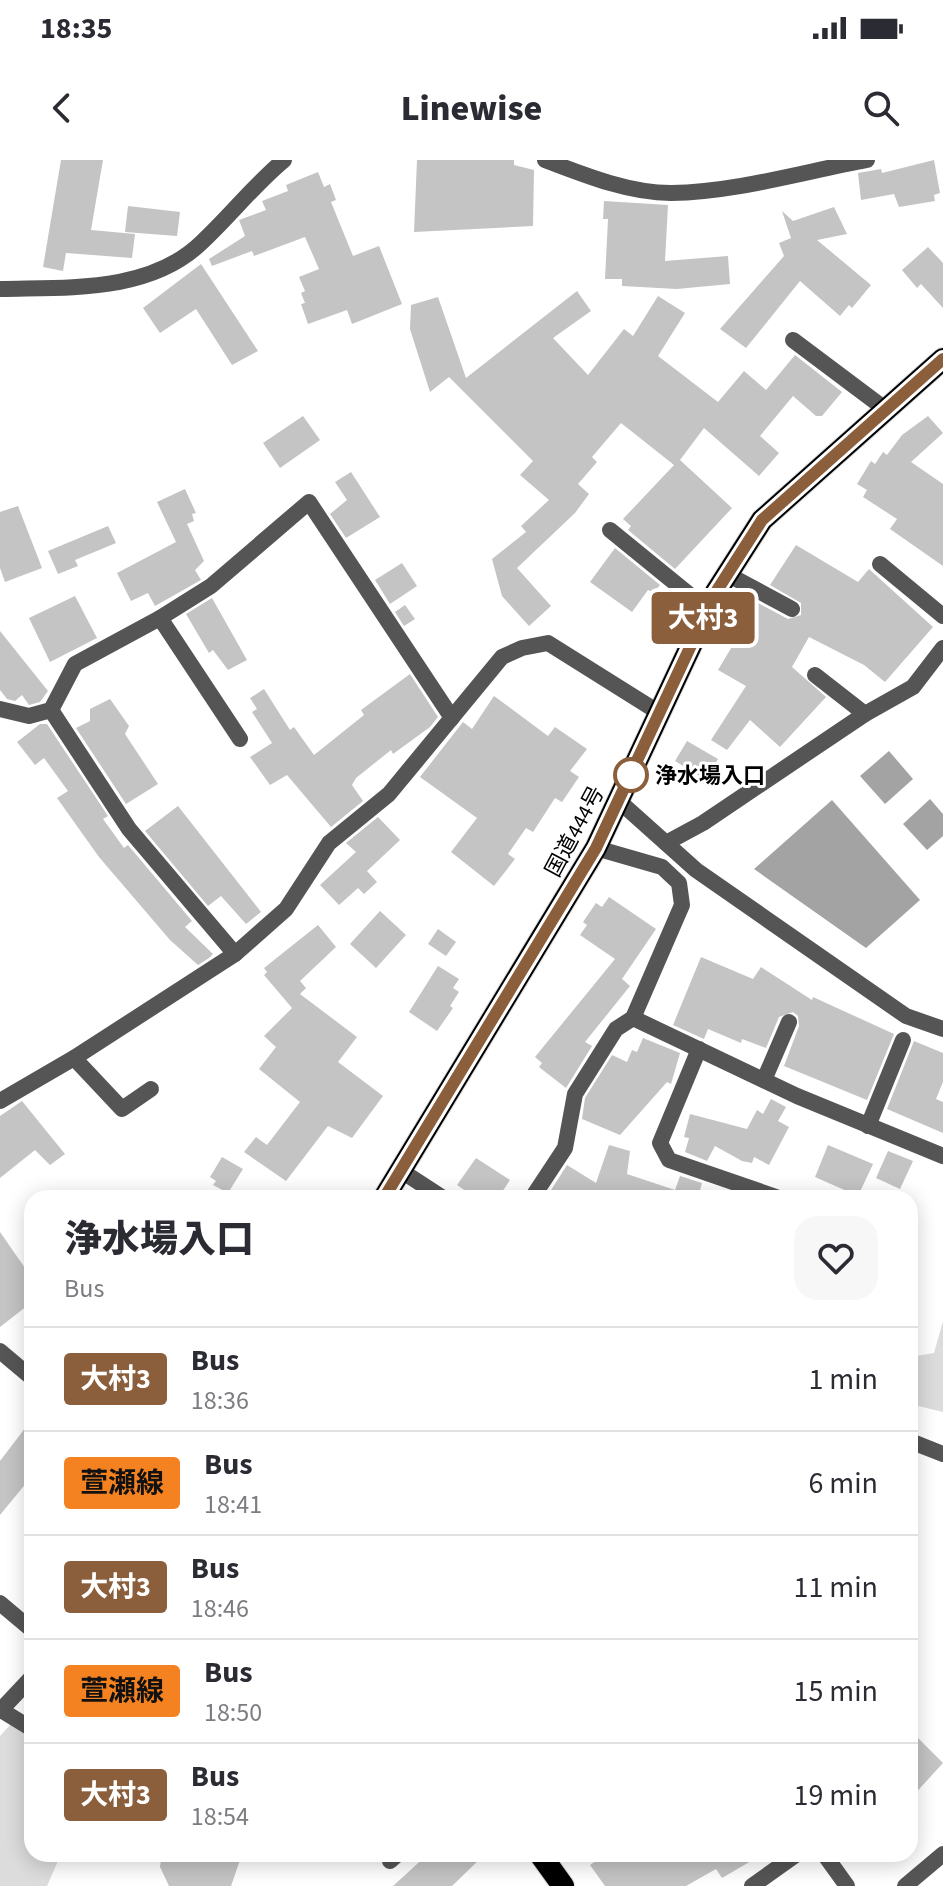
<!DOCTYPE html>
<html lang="en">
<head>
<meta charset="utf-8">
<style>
	:root { --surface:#fff; --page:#f7f7f7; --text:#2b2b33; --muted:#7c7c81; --line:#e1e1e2 }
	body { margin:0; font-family:"Source Sans 3","Noto Sans JP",sans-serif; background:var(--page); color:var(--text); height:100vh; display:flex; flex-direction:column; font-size:30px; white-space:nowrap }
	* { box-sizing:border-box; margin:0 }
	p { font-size:26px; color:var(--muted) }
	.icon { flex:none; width:44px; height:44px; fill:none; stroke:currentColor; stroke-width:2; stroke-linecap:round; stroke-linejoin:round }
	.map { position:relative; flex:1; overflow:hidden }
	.details { position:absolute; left:24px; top:1030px; width:894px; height:672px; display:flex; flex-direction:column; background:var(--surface); border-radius:24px; box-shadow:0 4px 20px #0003 }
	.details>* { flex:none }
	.badge { padding:0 16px; border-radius:6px; font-size:28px; line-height:52px }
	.map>.badge { position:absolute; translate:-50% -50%; box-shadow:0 0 0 4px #fff }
	.round { display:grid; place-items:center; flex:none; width:84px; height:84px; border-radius:24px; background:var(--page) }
	.summary { display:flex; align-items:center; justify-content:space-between; height:136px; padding:0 40px }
	h1 { font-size:38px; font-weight:800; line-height:60px }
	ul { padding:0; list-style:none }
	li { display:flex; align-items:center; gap:24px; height:104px; padding:0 40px; border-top:2px solid var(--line) }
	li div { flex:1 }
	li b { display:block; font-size:30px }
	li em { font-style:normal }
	li .badge { min-width:88px; font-weight:700; text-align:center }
	.status { display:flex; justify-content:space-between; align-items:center; height:56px; padding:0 40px; background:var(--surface); direction:ltr }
	.status svg { height:22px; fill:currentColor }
	header { display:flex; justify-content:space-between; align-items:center; height:104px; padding:0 40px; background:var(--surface); font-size:36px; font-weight:800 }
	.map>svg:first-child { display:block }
	.green { fill:#dcdcdc }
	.water { fill:#a3a3a3 }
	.building { fill:#c4c4c4 }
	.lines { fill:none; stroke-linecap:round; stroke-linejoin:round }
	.trunk-casing { stroke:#dbdbdb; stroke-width:24 }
	.minor { stroke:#555; stroke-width:16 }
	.tertiary { stroke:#555; stroke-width:16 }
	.trunk { stroke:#000; stroke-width:22 }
	.line-casing { stroke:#fff; stroke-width:18 }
	.line { stroke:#8b5e3c; stroke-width:12 }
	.stop-dot { fill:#fff; stroke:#8b5e3c; stroke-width:4 }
	.labels { text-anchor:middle; stroke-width:6; stroke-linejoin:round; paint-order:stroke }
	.stop-label { font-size:22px; font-weight:bold; fill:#000; stroke:#fff; text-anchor:start }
	.street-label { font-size:22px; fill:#000; stroke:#fff }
</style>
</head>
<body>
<div class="status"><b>18:35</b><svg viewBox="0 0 49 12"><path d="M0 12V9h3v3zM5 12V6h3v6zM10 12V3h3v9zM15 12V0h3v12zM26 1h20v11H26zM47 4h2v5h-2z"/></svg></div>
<header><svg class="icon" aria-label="back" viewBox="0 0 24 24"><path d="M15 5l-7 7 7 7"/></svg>Linewise<svg class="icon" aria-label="search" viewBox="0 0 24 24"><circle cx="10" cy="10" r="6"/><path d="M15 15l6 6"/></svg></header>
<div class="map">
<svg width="943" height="1726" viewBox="0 0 943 1726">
	<rect width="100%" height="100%" fill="#fff"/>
	<g class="green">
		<path d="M943 1161V1252L910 1244V1197L934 1193Z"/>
		<path d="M11 1564 32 1577V1694H61L47 1726H0V1576Z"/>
	</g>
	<g class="water">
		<path d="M889 591 913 619 885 644 860 616Z"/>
		<path d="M930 639 943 654V676L927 690 903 664Z"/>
		<path d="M832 640 920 740 866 788 754 709Z"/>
	</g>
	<g class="building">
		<path d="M61 0H103L91 70 135 74 132 98 66 93 63 111 43 107Z"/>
		<path d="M417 0H514V5L534 10 533 66 414 72Z"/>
		<path d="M934 0 940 33 934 35 935 41 899 47 894 34 861 40 858 13 881 9 882 13Z"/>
		<path d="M318 12 324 27 330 24 336 40 331 42 353 96 379 86 402 144 352 164 347 150 308 164 301 144 305 143 301 133 305 131 299 117 319 109 305 77 254 96 252 91 212 106 209 99 245 76 239 60 266 50 262 41 288 31 286 25Z"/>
		<path d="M604 41 668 45 665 101 728 96 730 124 677 129 622 126V119H605L608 59H603Z"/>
		<path d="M128 46 180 52 177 76 125 72Z"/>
		<path d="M834 47 847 74 817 80 871 125 852 148 849 145 840 156 800 121 746 188 720 169 784 96 779 83 791 78 782 51 793 61Z"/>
		<path d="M928 87 943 103V148L921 124 917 128 902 110Z"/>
		<path d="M201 104 258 191 232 205 196 149 160 173 143 148Z"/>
		<path d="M577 131 591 151 553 178 588 215 624 169 633 176 658 136 685 153 658 196 718 242 744 211 766 230 795 195 842 232 822 256H816L793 236 760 276 779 293 759 316 704 268 680 300 732 348 675 409 628 370 631 366 623 359 674 305 621 263 592 297 597 302 578 324 589 334 575 353 517 408 551 446 529 466 502 436 492 399 526 372 521 366 549 340 520 315 533 301 449 217 430 232 410 169 411 145 438 137 466 218Z"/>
		<path d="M303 256 320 280 280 308 263 283Z"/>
		<path d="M928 256 943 273 911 302 943 324V406L890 369 897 359 863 337 867 330 857 324 871 301 875 304 883 292 887 295 902 275Z"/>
		<path d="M351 312 380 357 346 378 330 354 347 340 335 322Z"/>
		<path d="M185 329 196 353 192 354 194 361 187 364 204 401 195 410 201 420 155 446 148 433 131 441 117 413 176 382 157 342Z"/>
		<path d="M18 346 42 408 5 422 0 408V352Z"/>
		<path d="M108 366 116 383 75 400 78 406 58 414 48 391Z"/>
		<path d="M796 385 858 422 869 409 933 467 885 522 864 505 809 477 792 507 826 537 780 587 750 560 727 590 711 580 746 526 718 510 758 443 788 459 801 455V443L770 425Z"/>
		<path d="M615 388 660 425 653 433 648 430 632 452 590 422Z"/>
		<path d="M402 403 417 426 390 444 375 420Z"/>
		<path d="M75 436 97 478 50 502 29 458Z"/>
		<path d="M212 438 247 500 228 510 213 490 209 493 186 454Z"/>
		<path d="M405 445 415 459 404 466 395 452Z"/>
		<path d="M0 471 48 531 40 542 29 545 22 535 15 541 7 539 0 530Z"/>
		<path d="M410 514 438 557 430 567 393 594 391 590 356 618 352 625 363 641 331 667 287 615 270 625 250 597 272 583 252 552 257 549 250 538 264 529 290 570 294 567 314 595 364 555 361 550Z"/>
		<path d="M494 536 548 576 555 567 587 589 570 611 579 617 562 642 555 638 533 672 526 668 508 694 515 699 494 726 451 692 477 658 420 617 463 562 472 569Z"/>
		<path d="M110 539 129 566 125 574 158 624 126 644 76 568 90 561V549Z"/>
		<path d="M40 564H47L108 656 103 659 124 688 128 685 192 761 185 767 213 794 209 798 198 805 170 780 99 697 57 638 68 631 44 598 35 605 17 582Z"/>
		<path d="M687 581 718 599 706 620 675 601Z"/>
		<path d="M178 646 261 752 246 764 221 736 208 746 145 671Z"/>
		<path d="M378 657 400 680 367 711 377 722 364 734 358 728 339 745 320 725 356 692 346 683Z"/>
		<path d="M609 737 656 769 622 819 630 826 585 882 592 886 566 928 539 907 542 903 535 897 615 799 580 775 587 765 583 762 596 743 602 747Z"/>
		<path d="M380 751 406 775 376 808 350 784Z"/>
		<path d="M318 765 336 787 300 821 306 828 300 834 357 877 338 902 383 936 352 978 328 966 286 1021 244 992 256 977 267 985 300 942 259 909 276 887 264 876 292 848 264 815 267 812 264 808Z"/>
		<path d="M438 769 456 782 446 796 428 784Z"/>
		<path d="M701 797 753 819 761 807 812 840 813 837 894 874 867 940 784 906 799 866 798 856 793 852 779 857 766 888 742 879 741 883 708 869 704 879 673 865Z"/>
		<path d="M438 806 459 819 453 828 459 832 450 846 453 848 437 871 409 852Z"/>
		<path d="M643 878 680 893 671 924 667 922 620 975 582 959 585 938 612 895 627 902 632 890 637 892Z"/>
		<path d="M914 881 943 893V922L936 939 943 942V973L887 949Z"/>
		<path d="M771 939 786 947 778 961 789 967 769 1005 754 997 752 1003 742 1001 715 986 707 1001 685 992 689 978 684 977 690 954 747 969 757 950 763 954Z"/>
		<path d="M22 941 65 994 50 1005 35 990 0 1018V956Z"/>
		<path d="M609 985 630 991 627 1014 675 1030 680 1016 702 1023 698 1038H546L567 1005 596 1023Z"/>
		<path d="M828 985 873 1004 858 1036 815 1017Z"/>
		<path d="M888 991 913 1001 900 1029 876 1018Z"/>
		<path d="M222 997 243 1009 228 1033 213 1025 216 1021 210 1017Z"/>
		<path d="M476 998 510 1020 498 1038H476L457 1025Z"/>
		<path d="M0 1072 25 1108 32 1102V1142L0 1167Z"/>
		<path d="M32 1259V1316L0 1355V1301Z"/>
		<path d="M910 1570 943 1603 910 1639Z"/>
		<path d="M162 1694H242L231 1726H169L160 1707Z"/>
		<path d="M428 1694H485L452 1726H393Z"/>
		<path d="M606 1694H763L722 1718 716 1709 686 1726H605L590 1705Z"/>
	</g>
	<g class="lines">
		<defs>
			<g id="trunk">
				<path d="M384 1038 596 688 716 432 762 360 943 199"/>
				<path d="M540 1694 563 1726"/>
			</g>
		</defs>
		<use href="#trunk" class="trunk-casing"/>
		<g class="minor">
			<path d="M793 180 885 249"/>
			<path d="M610 370 707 449"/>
			<path d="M880 404 943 456"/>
			<path d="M727 414 792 449"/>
			<path d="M160 458 211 426 309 342 452 558"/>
			<path d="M815 515 865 554 913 527 943 488"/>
			<path d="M0 549 29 556 51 550 75 504 160 458 240 579"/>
			<path d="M51 550 129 669 235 794"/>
			<path d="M620 642 696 710 906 856 943 869"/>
			<path d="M666 683 703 663 865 554"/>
			<path d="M633 858 797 936 943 996"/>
			<path d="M699 889 660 983 669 1000 779 1038"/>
			<path d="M74 898 122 949 151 929"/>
			<path d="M764 920 789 862"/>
			<path d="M0 941 74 898 235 794 286 749 329 683 389 634 502 497 522 488 548 483 658 552"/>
			<path d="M868 966 903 880"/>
			<path d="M532 1038 565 988 575 934 616 869 633 858 682 745 679 723 662 707 596 688"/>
			<path d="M0 1191 32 1218"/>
			<path d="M0 1443 32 1470"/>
			<path d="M1 1550 32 1569"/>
			<path d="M0 1551 32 1517"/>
			<path d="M824 1694 847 1726"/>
			<path d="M390 1701 398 1694"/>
			<path d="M752 1726 797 1694"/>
		</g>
		<g class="tertiary">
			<path d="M545 0C584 15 629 33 671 33 736 32 803 12 867 0"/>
			<path d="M0 129C67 127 149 133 201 83 230 56 254 25 284 0"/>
			<path d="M400 1010 443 1038"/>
			<path d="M910 1281 943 1294"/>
			<path d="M905 1726 943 1694"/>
		</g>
		<use href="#trunk" class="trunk"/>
	</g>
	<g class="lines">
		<defs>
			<path id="line" d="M384 1038 596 688 716 432 762 360 943 199"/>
		</defs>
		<use href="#line" class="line-casing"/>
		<use href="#line" class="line"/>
	</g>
	<circle class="stop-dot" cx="631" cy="615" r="16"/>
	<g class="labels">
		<g class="stop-label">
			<text x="655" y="623">浄水場入口</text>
		</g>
		<g class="street-label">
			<text transform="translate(574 671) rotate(-62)" y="8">国道444号</text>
		</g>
	</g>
</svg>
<b class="badge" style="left:703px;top:458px;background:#8b5e3c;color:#fff">大村3</b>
<section class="details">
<div class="summary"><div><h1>浄水場入口</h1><p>Bus</p></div><a class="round"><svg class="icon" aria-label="heart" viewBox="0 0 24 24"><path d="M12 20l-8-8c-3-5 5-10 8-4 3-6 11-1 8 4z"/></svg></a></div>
<ul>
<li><span class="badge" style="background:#8b5e3c;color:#fff">大村3</span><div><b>Bus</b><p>18:36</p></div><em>1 min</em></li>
<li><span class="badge" style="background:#f58220;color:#111">萱瀬線</span><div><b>Bus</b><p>18:41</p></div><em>6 min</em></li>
<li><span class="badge" style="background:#8b5e3c;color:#fff">大村3</span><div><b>Bus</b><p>18:46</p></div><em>11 min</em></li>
<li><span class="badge" style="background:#f58220;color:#111">萱瀬線</span><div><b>Bus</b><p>18:50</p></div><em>15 min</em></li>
<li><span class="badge" style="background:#8b5e3c;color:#fff">大村3</span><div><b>Bus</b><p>18:54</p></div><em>19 min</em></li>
</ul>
</section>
</div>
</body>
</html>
